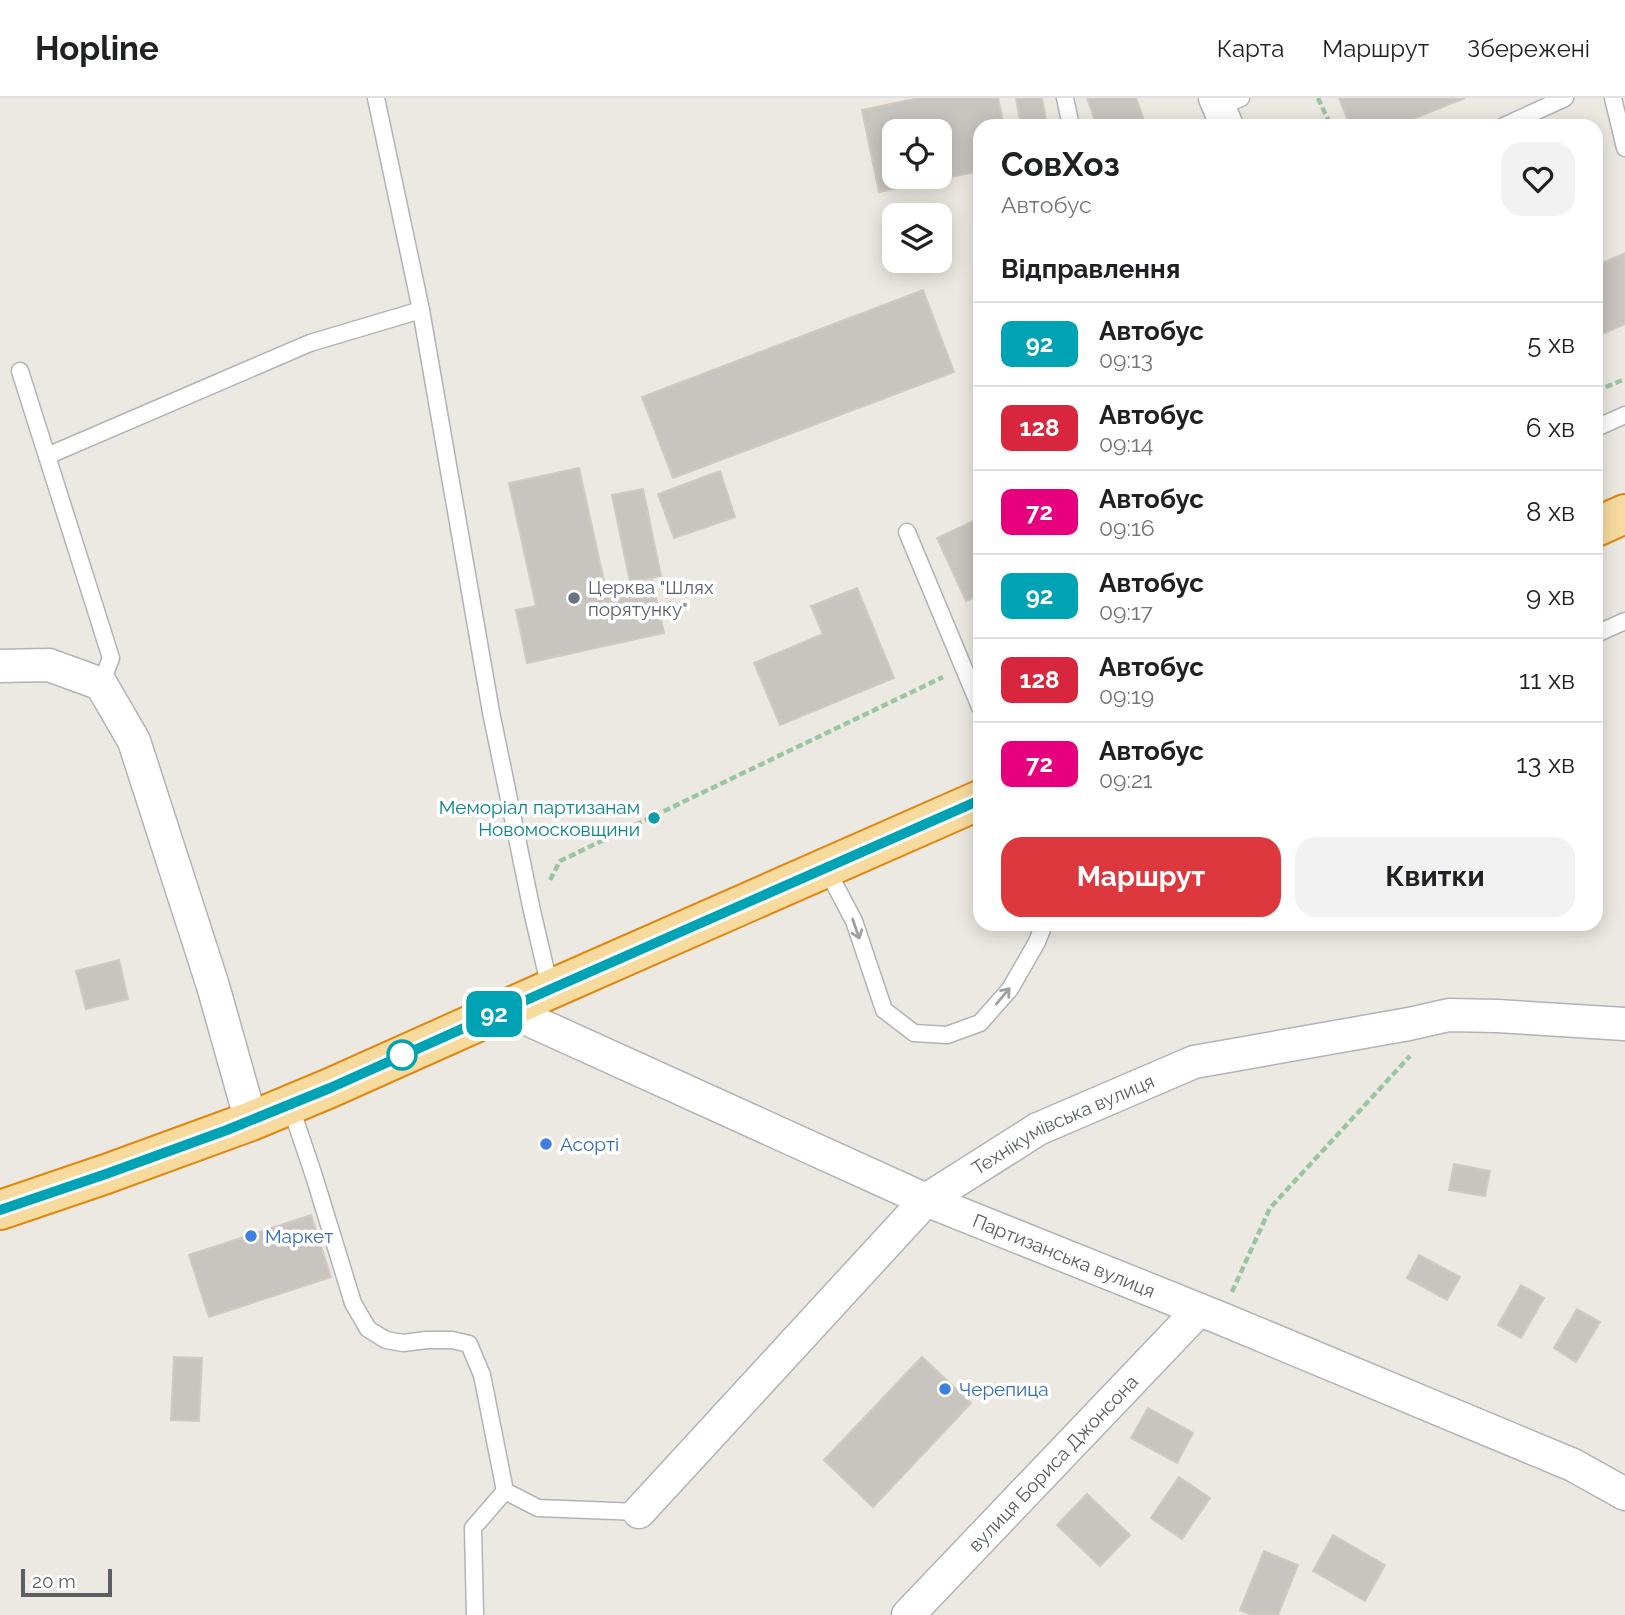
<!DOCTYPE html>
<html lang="uk">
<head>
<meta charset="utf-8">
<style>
	:root { --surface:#fff; --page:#f2f2f2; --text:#202124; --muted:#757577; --line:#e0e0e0; --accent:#dd383e }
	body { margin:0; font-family:Raleway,sans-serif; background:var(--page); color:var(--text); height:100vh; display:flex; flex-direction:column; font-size:26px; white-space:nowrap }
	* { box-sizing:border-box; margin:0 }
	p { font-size:23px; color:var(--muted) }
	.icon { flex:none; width:38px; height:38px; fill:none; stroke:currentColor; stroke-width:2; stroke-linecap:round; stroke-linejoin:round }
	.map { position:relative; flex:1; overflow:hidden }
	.details { position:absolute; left:973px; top:21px; width:630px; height:812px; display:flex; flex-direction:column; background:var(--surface); border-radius:21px; box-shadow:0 4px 18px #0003 }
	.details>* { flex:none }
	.badge { padding:0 14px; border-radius:10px; font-size:24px; line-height:46px }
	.fabs { position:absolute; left:882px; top:21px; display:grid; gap:14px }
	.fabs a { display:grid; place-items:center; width:70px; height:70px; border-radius:14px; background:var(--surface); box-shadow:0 4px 18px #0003; font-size:35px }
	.scale { position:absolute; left:21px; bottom:18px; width:91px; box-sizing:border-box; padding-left:7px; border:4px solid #5b5f62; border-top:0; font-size:19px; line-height:24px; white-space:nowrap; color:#5b5f62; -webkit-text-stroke:5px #fff; paint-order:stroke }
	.map>.badge { position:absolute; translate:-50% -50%; box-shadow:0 0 0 4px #fff }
	h2 { padding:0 28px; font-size:26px; line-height:63px }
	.round { display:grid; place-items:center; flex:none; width:74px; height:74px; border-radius:21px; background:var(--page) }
	.overview { display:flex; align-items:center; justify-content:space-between; height:119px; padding:0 28px }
	h1 { font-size:33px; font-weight:700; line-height:52px }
	.button { display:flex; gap:14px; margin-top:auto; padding:14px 28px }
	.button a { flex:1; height:80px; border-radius:21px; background:var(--accent); color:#fff; font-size:28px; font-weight:700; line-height:80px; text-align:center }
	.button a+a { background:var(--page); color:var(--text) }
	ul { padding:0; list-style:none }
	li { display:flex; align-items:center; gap:21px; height:84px; padding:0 28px; border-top:2px solid var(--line) }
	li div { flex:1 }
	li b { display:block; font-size:26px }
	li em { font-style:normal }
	li .badge { min-width:77px; font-weight:700; text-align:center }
	header { display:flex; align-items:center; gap:42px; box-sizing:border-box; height:98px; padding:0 35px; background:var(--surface); border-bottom:2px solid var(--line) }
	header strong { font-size:33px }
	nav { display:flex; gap:38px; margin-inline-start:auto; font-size:24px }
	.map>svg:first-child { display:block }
	.building { fill:#c8c4bf; stroke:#d1cac1; stroke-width:2; fill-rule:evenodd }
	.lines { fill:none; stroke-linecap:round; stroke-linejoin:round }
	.service-casing { stroke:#b0b4b7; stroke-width:19 }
	.minor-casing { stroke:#b0b4b7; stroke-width:35 }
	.trunk-casing { stroke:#df8710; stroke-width:42 }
	.path { stroke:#9bc5a2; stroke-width:4.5; stroke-dasharray:7 3.5; stroke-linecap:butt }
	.service { stroke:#fff; stroke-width:16 }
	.minor { stroke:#fff; stroke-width:32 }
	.trunk { stroke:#f7da9e; stroke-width:38 }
	.oneway { stroke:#9d9fa1 }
	.line-casing { stroke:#fff; stroke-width:16 }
	.line { stroke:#00a3b4; stroke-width:10 }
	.worship-dot { fill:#6b7280; stroke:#fff; stroke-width:2.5 }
	.culture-dot { fill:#0f9aa8; stroke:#fff; stroke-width:2.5 }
	.stop-dot { fill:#fff; stroke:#00a3b4; stroke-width:3.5 }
	.shop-dot { fill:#3f7fe0; stroke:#fff; stroke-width:2.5 }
	.labels { text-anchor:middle; stroke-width:7; stroke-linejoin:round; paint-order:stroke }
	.worship-label { font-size:19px; fill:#5b616d; stroke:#fff; text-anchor:start }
	.culture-label { font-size:19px; fill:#0d838f; stroke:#fff; text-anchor:end }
	.street-label { font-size:19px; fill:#5b5f62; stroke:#fff }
	.shop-label { font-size:19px; fill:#366cbe; stroke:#fff; text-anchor:start }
</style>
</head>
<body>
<header>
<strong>Hopline</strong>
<nav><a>Карта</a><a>Маршрут</a><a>Збережені</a></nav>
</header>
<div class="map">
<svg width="1625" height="1517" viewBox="0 0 1625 1517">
	<rect width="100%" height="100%" fill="#ece9e2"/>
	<g class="building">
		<path d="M919 0H998L1004 28H980V73L879 94 862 12ZM894 33H940V79H894Z"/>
		<path d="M1016 0H1042L1047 28H1021Z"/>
		<path d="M1087 0H1136L1146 28H1097Z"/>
		<path d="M1339 0H1465L1395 28H1350Z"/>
		<path d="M1625 155V226L1596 239V168Z"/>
		<path d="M923 192 954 274 673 380 642 299Z"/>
		<path d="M579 370 606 492 652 482 664 535 527 565 516 512 536 508 509 385Z"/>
		<path d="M720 373 735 419 674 440 658 396Z"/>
		<path d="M643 391 661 478 630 484 612 397Z"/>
		<path d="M980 420V497L966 503 937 440Z"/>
		<path d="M857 490 894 580 780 627 754 565 823 536 811 508Z"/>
		<path d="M119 862 128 901 86 911 76 873Z"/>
		<path d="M1454 1066 1490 1073 1485 1098 1449 1092Z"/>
		<path d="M311 1117 331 1179 209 1219 189 1157Z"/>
		<path d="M1419 1157 1460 1179 1447 1202 1407 1180Z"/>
		<path d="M1521 1187 1544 1200 1521 1240 1498 1227Z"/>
		<path d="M1577 1211 1600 1224 1576 1264 1554 1250Z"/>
		<path d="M174 1259 202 1260 199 1323 171 1322Z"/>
		<path d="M922 1259 971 1305 873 1409 824 1362Z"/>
		<path d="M1148 1310 1193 1335 1177 1365 1131 1340Z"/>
		<path d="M1179 1379 1210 1400 1182 1441 1151 1420Z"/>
		<path d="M1087 1396 1130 1437 1100 1468 1057 1427Z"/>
		<path d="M1333 1437 1385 1467 1365 1503 1313 1473Z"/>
		<path d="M1264 1453 1298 1467 1278 1517H1251L1240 1512Z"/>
	</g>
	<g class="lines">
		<defs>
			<g id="service">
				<path d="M376 0 421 212 491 614 532 813 550 890"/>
				<path d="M1065 0 1071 28"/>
				<path d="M1613 0 1625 50"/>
				<path d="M1219 9 1241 0"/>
				<path d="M1504 28 1565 0"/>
				<path d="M20 273 111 560 101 586"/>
				<path d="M1596 330 1625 317"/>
				<path d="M47 358 310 245 421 212"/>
				<path d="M907 434 980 609"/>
				<path d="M1596 536 1625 523"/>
				<path d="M826 770 854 823 884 912 914 935 947 937 980 925 1010 891 1037 844 1044 826"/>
				<path d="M290 1007 314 1078 353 1205 368 1231 386 1242 403 1245 427 1242H452L469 1246 482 1277 505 1393 538 1410 639 1414"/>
				<path d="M475 1517 473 1430 505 1393"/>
			</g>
			<g id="minor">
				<path d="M1215 0 1227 28"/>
				<path d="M0 568 49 567 101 586 134 643 213 888 251 1023"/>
				<path id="s1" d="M505 911 926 1102 1220 1220 1573 1367 1625 1396"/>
				<path id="s2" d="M639 1414 926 1102 1038 1031 1194 964 1409 926 1449 917 1497 918 1625 926"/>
				<path id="s3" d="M908 1517 1199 1212"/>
			</g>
			<g id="trunk">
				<path d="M1596 429 1625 416"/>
				<path d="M0 1112 106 1076 251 1023 330 990 551 891 980 702"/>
			</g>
		</defs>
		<use href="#service" class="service-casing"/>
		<use href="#minor" class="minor-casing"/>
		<use href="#trunk" class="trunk-casing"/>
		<g class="path">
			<path d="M1318 0 1331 28"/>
			<path d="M1596 293 1625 281"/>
			<path d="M550 782 560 763 943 579"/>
			<path d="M1232 1194 1270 1110 1410 958"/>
		</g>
		<use href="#service" class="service"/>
		<use href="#minor" class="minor"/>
		<use href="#trunk" class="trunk"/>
	</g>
	<defs><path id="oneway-shaft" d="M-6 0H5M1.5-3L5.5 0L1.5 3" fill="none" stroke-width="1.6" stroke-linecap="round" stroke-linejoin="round" transform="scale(1.75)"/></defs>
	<g class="oneway">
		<use href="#oneway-shaft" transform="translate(856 831) rotate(71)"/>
		<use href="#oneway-shaft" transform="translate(1003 898) rotate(-50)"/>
	</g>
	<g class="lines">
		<defs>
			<path id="line" d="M0 1112 106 1076 227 1032 330 990 551 891 980 702"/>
		</defs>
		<use href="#line" class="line-casing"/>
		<use href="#line" class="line"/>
	</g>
	<circle class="worship-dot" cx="574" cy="500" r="7"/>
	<circle class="culture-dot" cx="654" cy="720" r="7"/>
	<circle class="stop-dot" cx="402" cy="957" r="14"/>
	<g class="shop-dot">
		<circle cx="546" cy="1046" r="7"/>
		<circle cx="251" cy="1138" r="7"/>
		<circle cx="945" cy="1291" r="7"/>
	</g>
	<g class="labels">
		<g class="worship-label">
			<text x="588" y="496">Церква "Шлях<tspan x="588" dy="22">порятунку"</tspan></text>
		</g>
		<g class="culture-label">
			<text x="640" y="716">Меморіал партизанам<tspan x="640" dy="22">Новомосковщини</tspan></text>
		</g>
		<g class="street-label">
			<text dy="7" stroke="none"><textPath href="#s2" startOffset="581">Технікумівська вулиця</textPath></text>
			<text dy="7" stroke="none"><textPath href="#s1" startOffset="611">Партизанська вулиця</textPath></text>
			<text dy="7" stroke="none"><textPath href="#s3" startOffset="210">вулиця Бориса Джонсона</textPath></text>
		</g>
		<g class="shop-label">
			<text x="560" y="1053">Асорті</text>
			<text x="265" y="1145">Маркет</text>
			<text x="959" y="1298">Черепица</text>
		</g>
	</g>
</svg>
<div class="fabs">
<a><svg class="icon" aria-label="locate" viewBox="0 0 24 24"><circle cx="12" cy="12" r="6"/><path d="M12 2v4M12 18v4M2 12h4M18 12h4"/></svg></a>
<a><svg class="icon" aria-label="layers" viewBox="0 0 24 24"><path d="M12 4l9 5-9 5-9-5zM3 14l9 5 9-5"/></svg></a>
</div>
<div class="scale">20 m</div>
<b class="badge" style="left:494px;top:916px;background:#00a3b4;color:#fff">92</b>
<section class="details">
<div class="overview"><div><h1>СовХоз</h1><p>Автобус</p></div><a class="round"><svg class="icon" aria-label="heart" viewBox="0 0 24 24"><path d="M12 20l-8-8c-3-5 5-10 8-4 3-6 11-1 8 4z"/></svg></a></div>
<h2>Відправлення</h2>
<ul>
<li><span class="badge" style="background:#00a3b4;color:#fff">92</span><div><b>Автобус</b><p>09:13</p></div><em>5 хв</em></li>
<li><span class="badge" style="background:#d7263d;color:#fff">128</span><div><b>Автобус</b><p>09:14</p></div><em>6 хв</em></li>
<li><span class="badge" style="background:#e6007e;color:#fff">72</span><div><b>Автобус</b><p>09:16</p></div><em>8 хв</em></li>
<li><span class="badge" style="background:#00a3b4;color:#fff">92</span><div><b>Автобус</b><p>09:17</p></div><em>9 хв</em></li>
<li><span class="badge" style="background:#d7263d;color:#fff">128</span><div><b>Автобус</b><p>09:19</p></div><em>11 хв</em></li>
<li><span class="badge" style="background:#e6007e;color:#fff">72</span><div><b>Автобус</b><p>09:21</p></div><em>13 хв</em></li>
</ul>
<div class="button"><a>Маршрут</a><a>Квитки</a></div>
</section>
</div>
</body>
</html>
